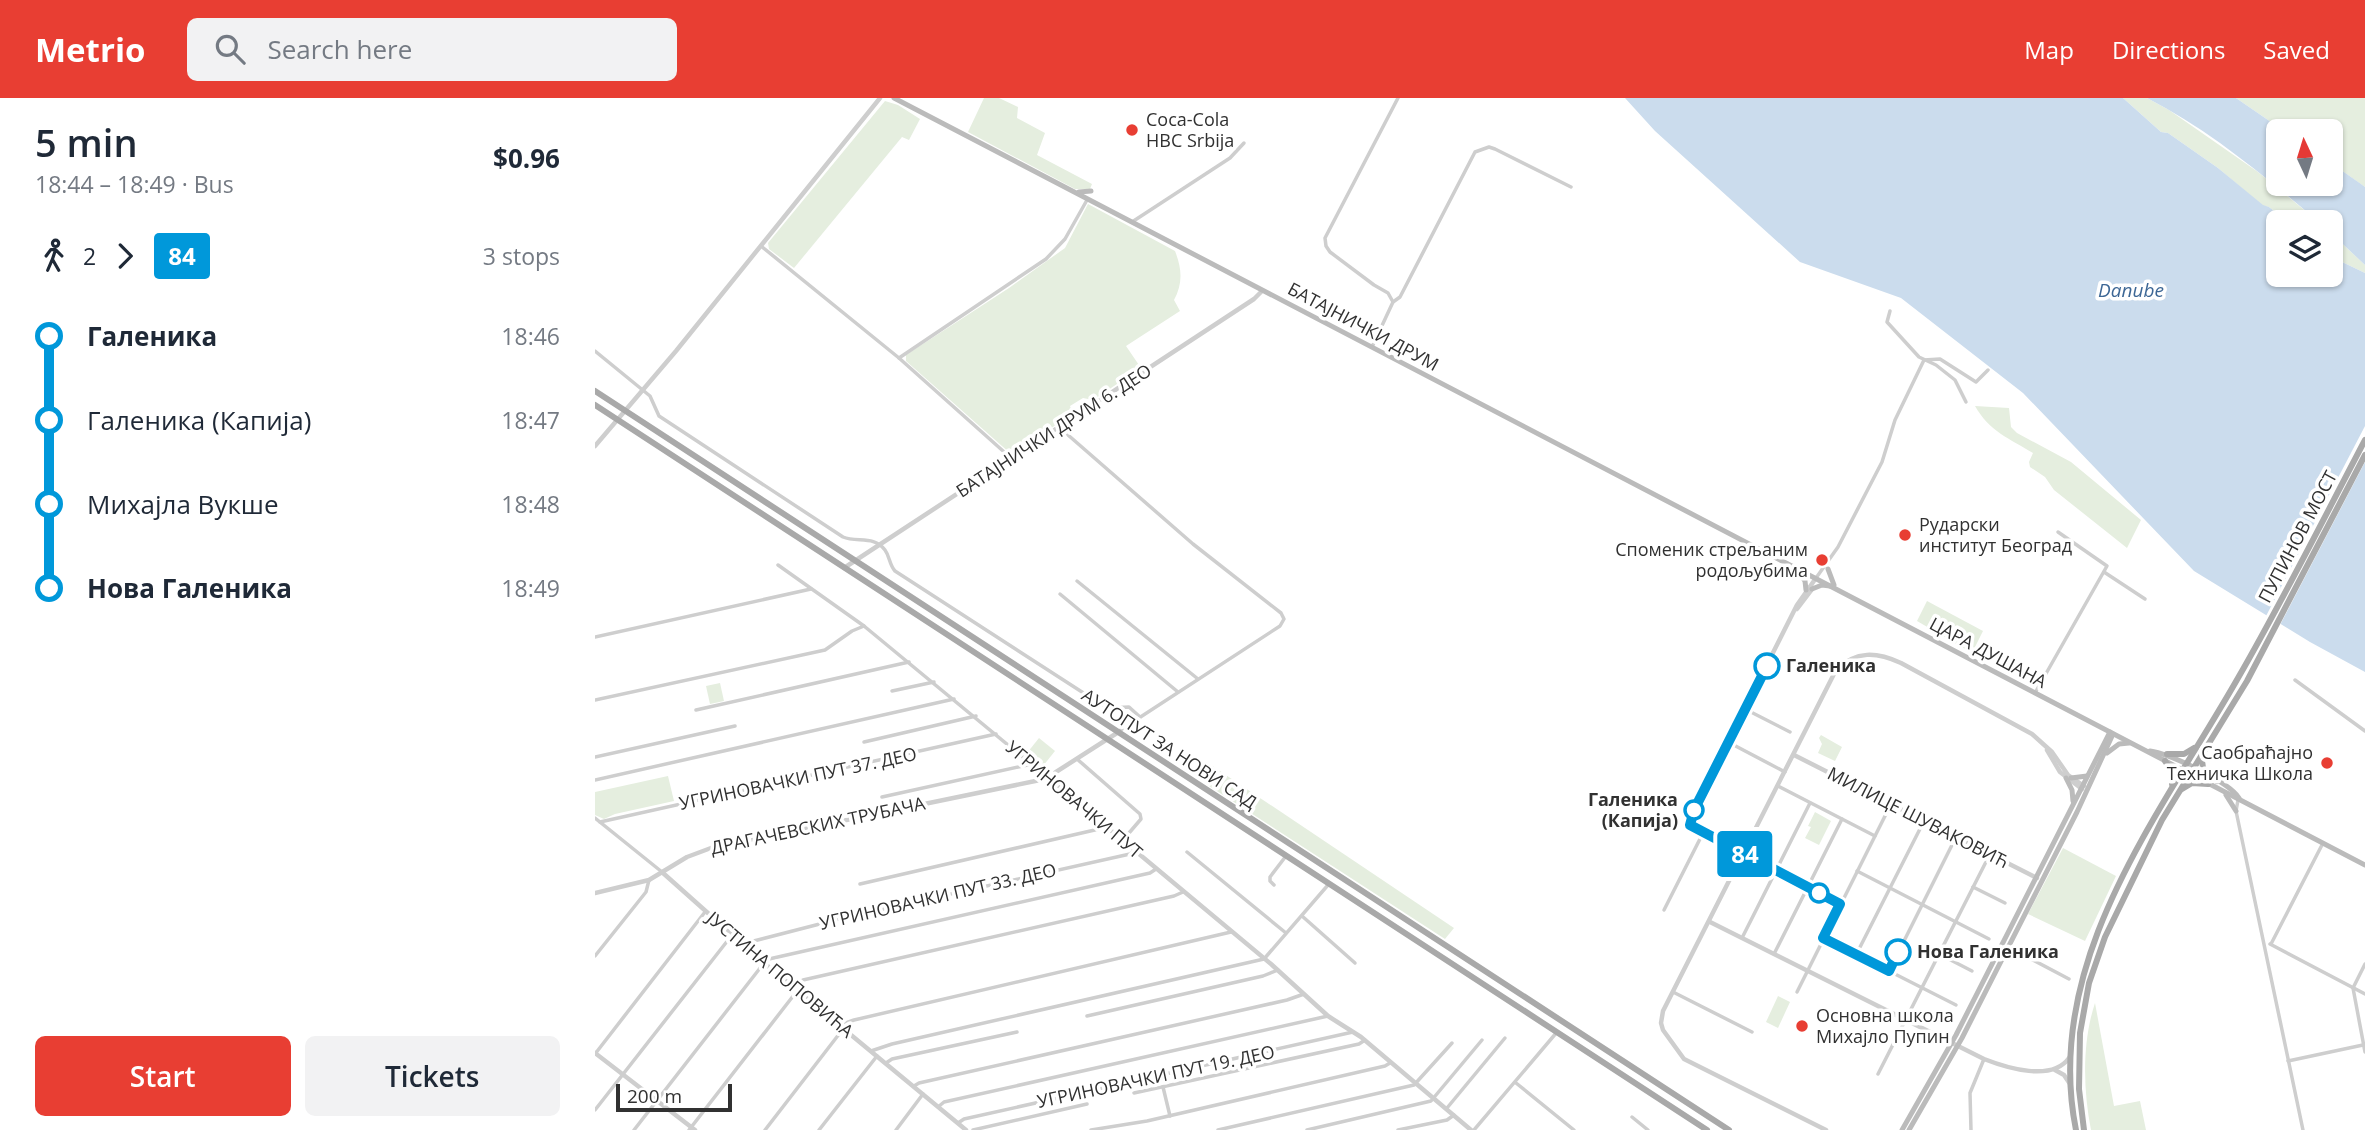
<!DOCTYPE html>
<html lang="en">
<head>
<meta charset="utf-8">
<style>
	:root { --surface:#fff; --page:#f2f2f3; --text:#1f2937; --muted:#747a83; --accent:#e83e33 }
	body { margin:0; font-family:"Open Sans",sans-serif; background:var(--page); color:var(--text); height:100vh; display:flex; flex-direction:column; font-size:26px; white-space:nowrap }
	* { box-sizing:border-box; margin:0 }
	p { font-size:23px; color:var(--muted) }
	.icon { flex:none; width:38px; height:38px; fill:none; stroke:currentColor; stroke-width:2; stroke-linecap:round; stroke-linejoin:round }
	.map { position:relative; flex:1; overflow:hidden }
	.panel { display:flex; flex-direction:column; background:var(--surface); width:595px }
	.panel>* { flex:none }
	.badge { padding:0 14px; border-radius:5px; font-size:24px; line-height:46px }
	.needle { width:46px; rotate:356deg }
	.fabs { position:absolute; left:1671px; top:21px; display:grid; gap:14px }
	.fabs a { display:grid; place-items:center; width:77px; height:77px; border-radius:10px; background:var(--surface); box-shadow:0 2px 5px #0004; font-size:35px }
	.scale { position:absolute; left:21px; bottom:18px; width:116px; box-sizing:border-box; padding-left:7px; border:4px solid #313131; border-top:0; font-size:19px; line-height:24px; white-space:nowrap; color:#313131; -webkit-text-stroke:5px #fff; paint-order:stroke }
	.map>.badge { position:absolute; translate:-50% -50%; box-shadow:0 0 0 4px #fff }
	.legs { display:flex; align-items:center; gap:10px; height:77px; padding:0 35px; font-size:23px }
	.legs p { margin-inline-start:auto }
	.overview { display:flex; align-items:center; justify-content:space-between; height:119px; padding:0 35px }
	h1 { font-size:38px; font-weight:600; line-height:52px }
	.button { display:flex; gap:14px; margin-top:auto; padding:14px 35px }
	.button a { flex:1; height:80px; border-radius:10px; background:var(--accent); color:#fff; font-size:28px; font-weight:600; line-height:80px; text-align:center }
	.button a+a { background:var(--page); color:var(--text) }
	ul { padding:0 35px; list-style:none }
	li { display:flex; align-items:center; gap:24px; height:84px; font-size:26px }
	li i { display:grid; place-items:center; width:10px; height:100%; margin:0 9px; background:currentColor }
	li i::after { content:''; width:18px; height:18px; margin:-9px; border:5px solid; border-radius:50%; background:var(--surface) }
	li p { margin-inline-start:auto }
	li:first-child i { background:linear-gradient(#0000 50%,currentColor 0) }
	li:last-child i { background:linear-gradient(currentColor 50%,#0000 0) }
	header { display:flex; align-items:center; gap:42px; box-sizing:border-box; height:98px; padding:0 35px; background:var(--accent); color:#fff }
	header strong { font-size:33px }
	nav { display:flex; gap:38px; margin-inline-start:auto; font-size:24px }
	.search { width:490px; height:63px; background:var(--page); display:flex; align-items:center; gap:18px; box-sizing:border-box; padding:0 24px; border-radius:10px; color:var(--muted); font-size:26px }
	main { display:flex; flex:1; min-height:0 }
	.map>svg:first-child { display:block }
	.green { fill:#e5eedf }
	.water { fill:#cbdced }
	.pier { fill:#fff }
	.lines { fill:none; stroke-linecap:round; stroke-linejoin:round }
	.minor { stroke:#cecece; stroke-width:3.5 }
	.tertiary { stroke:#cecece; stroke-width:4.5 }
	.secondary { stroke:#bbb; stroke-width:5 }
	.primary { stroke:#a9a9a9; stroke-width:6 }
	.line-1-casing { stroke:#fff; stroke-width:16 }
	.line-1 { stroke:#0098da; stroke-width:10 }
	.poi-dot { fill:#e83e33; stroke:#fff; stroke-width:2.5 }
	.stop-1-dot { fill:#fff; stroke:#0098da; stroke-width:3.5 }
	.labels { text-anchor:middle; stroke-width:7; stroke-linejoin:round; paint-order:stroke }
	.poi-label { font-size:18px; fill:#313131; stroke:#fff; text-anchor:start }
	.street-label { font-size:18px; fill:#313131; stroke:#fff }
	.stop-label { font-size:18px; font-weight:bold; fill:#313131; stroke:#fff; text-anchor:start }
	.water-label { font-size:19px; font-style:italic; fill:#3d6795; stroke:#fff }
</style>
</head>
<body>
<header>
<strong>Metrio</strong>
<div class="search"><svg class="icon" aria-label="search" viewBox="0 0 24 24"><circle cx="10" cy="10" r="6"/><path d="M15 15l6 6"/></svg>Search here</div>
<nav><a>Map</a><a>Directions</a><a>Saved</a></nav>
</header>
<main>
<section class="panel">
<div class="overview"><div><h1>5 min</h1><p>18:44 – 18:49 · Bus</p></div><b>$0.96</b></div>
<div class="legs"><svg class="icon" aria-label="walk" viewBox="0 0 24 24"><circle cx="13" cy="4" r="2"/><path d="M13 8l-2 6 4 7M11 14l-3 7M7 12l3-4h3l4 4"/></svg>2<svg class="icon" aria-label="forward" viewBox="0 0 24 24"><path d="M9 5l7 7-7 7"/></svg><b class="badge" style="background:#0098da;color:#fff">84</b><p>3 stops</p></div>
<ul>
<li><i style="color:#0098da"></i><b>Галеника</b><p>18:46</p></li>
<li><i style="color:#0098da"></i><span>Галеника (Капија)</span><p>18:47</p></li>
<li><i style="color:#0098da"></i><span>Михајла Вукше</span><p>18:48</p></li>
<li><i style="color:#0098da"></i><b>Нова Галеника</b><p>18:49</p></li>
</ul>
<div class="button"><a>Start</a><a>Tickets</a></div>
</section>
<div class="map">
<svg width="1770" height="1032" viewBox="0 0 1770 1032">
	<rect width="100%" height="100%" fill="#fff"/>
	<g class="green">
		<path d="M389 0H404L423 9 422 20 450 35 442 57 497 86 495 91H480L373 34Z"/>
		<path d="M1528 0H1552L1574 12 1663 74 1724 124H1693L1674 109 1668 108 1623 70 1573 35 1566 34Z"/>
		<path d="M1641 0H1770V89L1736 65V33H1689Z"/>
		<path d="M290 3 303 7 325 21 314 42 307 39 199 170 174 151 173 145Z"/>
		<path d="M493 106 580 153C587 171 588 185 579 202L585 213 531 248 546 270 498 302 488 300 475 308 478 316 416 356 311 263V257L414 190 470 150Z"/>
		<path d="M1736 135 1770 167V175L1743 162 1736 156Z"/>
		<path d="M1380 308 1414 310 1416 329 1422 335 1476 364 1546 422 1532 450 1459 392 1450 379 1435 369 1434 364 1438 355C1415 341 1394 333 1380 308Z"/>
		<path d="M1332 503 1388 533 1377 555 1322 523Z"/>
		<path d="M125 585 129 603 115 606 111 588Z"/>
		<path d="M1226 637 1247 649 1240 663 1223 655 1227 646 1224 640Z"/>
		<path d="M444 640 460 653 448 668 432 655Z"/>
		<path d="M613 665 859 830 850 841 611 686 605 677Z"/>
		<path d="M73 678 79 703 20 716 9 721 0 717V694Z"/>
		<path d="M1220 714 1236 723 1224 747 1210 740 1216 729 1213 728Z"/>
		<path d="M1468 750 1521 778 1490 843 1433 816Z"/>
		<path d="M1183 898 1195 904 1183 930 1171 924Z"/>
		<path d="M1500 905 1519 1008 1545 1003 1551 1032H1496C1488 991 1487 944 1500 905Z"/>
	</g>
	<g class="water">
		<path d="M1030 0H1528L1566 34 1573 35 1623 70 1668 107 1674 109 1693 124H1684V177H1736V156L1743 162 1770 175V574L1715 544 1599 473 1428 295 1306 200 1205 164 1060 33Z"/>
		<path d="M1552 0H1641L1689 33H1684V86H1736V65L1766 86 1770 89V167L1736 135V124H1724C1670 79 1615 32 1552 0Z"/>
	</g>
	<path class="pier" d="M1770 328V364L1684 529 1670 520Z"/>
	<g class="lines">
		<g class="minor">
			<path d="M537 124 635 60 649 45"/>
			<path d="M166 148 304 260 417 361"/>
			<path d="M798 204 793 195 779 187 735 154 731 148 730 140 803 0"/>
			<path d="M1295 213 1292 224 1324 259 1341 267 1360 282 1371 304"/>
			<path d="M777 249 798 204 805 199 880 54 894 49 900 51 976 89"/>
			<path d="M0 253 55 298 64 318 248 439C262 445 279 437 290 452 295 459 294 466 300 473L504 605 514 610 534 609 545 619"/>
			<path d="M304 260 451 161 470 141 492 102"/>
			<path d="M465 330 598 446 686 515 689 521 685 528 524 633"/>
			<path d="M183 467 269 528 453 680"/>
			<path d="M1509 474 1550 501"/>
			<path d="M1221 480 1243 449 1287 364 1300 322 1329 262 1345 261 1381 284 1393 272"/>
			<path d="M482 483 603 581"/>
			<path d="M465 496 583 594"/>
			<path d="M0 539 216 491"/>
			<path d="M1700 582 1770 633"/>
			<path d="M297 593 339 584"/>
			<path d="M1440 595 1512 468 1463 434"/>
			<path d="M0 602 230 552 257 533 269 528"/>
			<path d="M1150 611 1195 634"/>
			<path d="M101 612 314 564"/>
			<path d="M269 644 381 618"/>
			<path d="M1133 644 1190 674"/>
			<path d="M0 659 140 628"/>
			<path d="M482 661 545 716 546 721 528 742"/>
			<path d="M0 682 359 601"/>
			<path d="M1183 688 1280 738"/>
			<path d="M287 699 437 666"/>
			<path d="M1643 702 1641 713 1708 1032"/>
			<path d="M0 720 67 774"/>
			<path d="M5 724 401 636"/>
			<path d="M592 754 691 835"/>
			<path d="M1149 756 1246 806"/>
			<path d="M1262 773 1394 841"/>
			<path d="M265 786 504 731 511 728"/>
			<path d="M679 787 675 783V779L691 758"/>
			<path d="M1378 789 1410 805"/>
			<path d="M1069 812 1108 735"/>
			<path d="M707 818 760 865"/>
			<path d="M1147 840 1215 705"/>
			<path d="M1229 840 1361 907"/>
			<path d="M147 846 248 820 535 756 539 753"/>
			<path d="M1675 846 1770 896"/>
			<path d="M1676 846 1728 745"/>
			<path d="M1413 849 1474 881"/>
			<path d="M1179 856 1247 721"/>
			<path d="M1344 856 1377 873"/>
			<path d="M1261 857 1329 723"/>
			<path d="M0 858 51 794 54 782"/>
			<path d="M1770 866 1758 890 1770 954"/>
			<path d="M1294 873 1361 739"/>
			<path d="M197 887 208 882 579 798 588 794"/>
			<path d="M1078 894 1157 934"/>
			<path d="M1202 894 1296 706"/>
			<path d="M492 918 668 878 683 872"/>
			<path d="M245 927 259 922 636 834"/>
			<path d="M276 953 297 946 669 861 733 787"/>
			<path d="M0 956 110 814"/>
			<path d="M1693 963 1768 947"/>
			<path d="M291 965 297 961 422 934"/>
			<path d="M1283 976 1395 756"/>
			<path d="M921 985 979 1032"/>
			<path d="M319 988 324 985 692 902 709 896"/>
			<path d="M568 989 575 1018"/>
			<path d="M539 995 764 946 770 942"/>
			<path d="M343 1009 349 1004 733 918"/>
			<path d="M852 1010 910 940"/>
			<path d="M0 1012 137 837"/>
			<path d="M1037 1019 1053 1032"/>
			<path d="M363 1025 369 1021 758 934"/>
			<path d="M39 1032 169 865 174 861 555 775 561 771"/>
			<path d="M94 1032 202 893"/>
			<path d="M170 1032 248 931"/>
			<path d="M224 1032 282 958"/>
			<path d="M301 1032 328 996"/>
			<path d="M378 1032 492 1006"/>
			<path d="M496 1032 552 1023 790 968 795 965"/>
			<path d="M623 1032 819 987 857 945"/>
			<path d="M712 1032 836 1003 887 942"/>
			<path d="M803 1032 852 1022 859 1017"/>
			<path d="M879 1032 962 934"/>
			<path d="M1376 1032 1375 995 1389 961"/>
		</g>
		<g class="tertiary">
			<path d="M0 348 81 253 285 0"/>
			<path d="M249 470 659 201 667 193"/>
			<path d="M1202 511 1218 490"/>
			<path d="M1452 652 1465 674 1487 691"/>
			<path d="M1199 657 1442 780"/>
			<path d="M453 680 676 866 733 918 766 939 876 1032"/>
			<path d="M1149 756 1099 731 1094 722 1202 507 1221 480"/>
			<path d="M68 775 169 865 371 1032"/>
			<path d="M0 795 54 782 92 759 116 750 450 681 522 635"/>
			<path d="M1115 824 1389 961C1412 970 1457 984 1474 960"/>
			<path d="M0 955 100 1032"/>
			<path d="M1460 972 1469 977 1475 986"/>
			<path d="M1231 1032 1089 961 1068 932 1066 925 1068 913 1241 572C1261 552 1282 554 1306 565L1437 636 1457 654 1473 677 1489 688"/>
		</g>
		<g class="secondary">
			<path d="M299 0 1770 767"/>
			<path d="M484 94 496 93"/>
			<path d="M1233 471 1239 487"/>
			<path d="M1202 472 1210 483 1211 492"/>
			<path d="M1217 491 1227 487 1235 488"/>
			<path d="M1555 653C1575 656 1633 683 1644 700"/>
			<path d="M1512 655 1524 646 1534 645"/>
			<path d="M1471 680 1477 692 1478 703"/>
			<path d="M1476 680 1492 678"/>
			<path d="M1631 697 1641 713"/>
			<path d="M1307 1032 1361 937 1515 634"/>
			<path d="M1314 1032 1367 940 1482 714 1518 636"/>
		</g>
		<g class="primary">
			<path d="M0 293 1134 1032"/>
			<path d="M0 307 1112 1032"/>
			<path d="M1572 656H1589L1599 650"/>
			<path d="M1609 656 1607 662 1608 670 1622 683"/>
			<path d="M1570 663 1577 673V686"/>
			<path d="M1587 691 1597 685 1613 686"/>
			<path d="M1481 1032C1447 863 1565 717 1643 580 1688 502 1728 422 1770 342"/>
			<path d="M1489 1032 1484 991 1485 935 1494 885 1510 839 1567 722 1652 583 1770 357"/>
		</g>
	</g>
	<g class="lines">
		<defs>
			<path id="line-1" d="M1172 568 1099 712 1095 727 1245 806 1228 840 1294 873 1303 854"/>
		</defs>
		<use href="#line-1" class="line-1-casing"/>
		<use href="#line-1" class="line-1"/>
	</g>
	<g class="poi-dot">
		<circle cx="537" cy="32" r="7"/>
		<circle cx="1310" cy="437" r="7"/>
		<circle cx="1227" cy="462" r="7"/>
		<circle cx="1732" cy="665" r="7"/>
		<circle cx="1207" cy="928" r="7"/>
	</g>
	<g class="stop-1-dot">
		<circle cx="1172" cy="568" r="12"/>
		<circle cx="1099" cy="712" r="9"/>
		<circle cx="1224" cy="795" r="9"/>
		<circle cx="1303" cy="854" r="12"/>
	</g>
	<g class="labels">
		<g class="poi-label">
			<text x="551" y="28">Coca-Cola<tspan x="551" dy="21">HBC Srbija</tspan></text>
			<text x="1324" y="433">Рударски<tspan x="1324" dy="21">институт Београд</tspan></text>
			<text x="1213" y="458" text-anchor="end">Споменик стрељаним<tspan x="1213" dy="21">родољубима</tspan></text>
			<text x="1718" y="661" text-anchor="end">Саобраћајно<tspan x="1718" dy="21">Техничка Школа</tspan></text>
			<text x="1221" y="924">Основна школа<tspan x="1221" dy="21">Михајло Пупин</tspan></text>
		</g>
		<g class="street-label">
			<text transform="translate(768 229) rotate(28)" y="6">БАТАЈНИЧКИ ДРУМ</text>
			<text transform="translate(459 333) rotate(-33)" y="6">БАТАЈНИЧКИ ДРУМ 6. ДЕО</text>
			<text transform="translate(1703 439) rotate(-62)" y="6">ПУПИНОВ МОСТ</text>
			<text transform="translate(1393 555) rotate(28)" y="6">ЦАРА ДУШАНА</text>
			<text transform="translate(574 651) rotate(33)" y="6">АУТОПУТ ЗА НОВИ САД</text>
			<text transform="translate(203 681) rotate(-12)" y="6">УГРИНОВАЧКИ ПУТ 37. ДЕО</text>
			<text transform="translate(479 702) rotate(40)" y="6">УГРИНОВАЧКИ ПУТ</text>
			<text transform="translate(1323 720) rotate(27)" y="6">МИЛИЦЕ ШУВАКОВИЋ</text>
			<text transform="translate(223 728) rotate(-12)" y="6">ДРАГАЧЕВСКИХ ТРУБАЧА</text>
			<text transform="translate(343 799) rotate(-13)" y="6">УГРИНОВАЧКИ ПУТ 33. ДЕО</text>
			<text transform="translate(185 877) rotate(40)" y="6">ЈУСТИНА ПОПОВИЋА</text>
			<text transform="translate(561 979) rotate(-12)" y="6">УГРИНОВАЧКИ ПУТ 19. ДЕО</text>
		</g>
		<g class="stop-label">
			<text x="1191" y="574">Галеника</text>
			<text x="1083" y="708" text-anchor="end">Галеника<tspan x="1083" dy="21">(Капија)</tspan></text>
			<text x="1322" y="860">Нова Галеника</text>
		</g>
		<g class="water-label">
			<text x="1536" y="199">Danube</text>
		</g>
	</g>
</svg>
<div class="fabs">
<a><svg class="needle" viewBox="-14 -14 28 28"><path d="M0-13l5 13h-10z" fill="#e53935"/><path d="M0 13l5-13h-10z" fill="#747a83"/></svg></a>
<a><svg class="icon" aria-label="layers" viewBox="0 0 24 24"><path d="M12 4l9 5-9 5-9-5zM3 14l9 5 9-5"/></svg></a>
</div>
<div class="scale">200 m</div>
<b class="badge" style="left:1150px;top:756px;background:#0098da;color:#fff">84</b>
</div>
</main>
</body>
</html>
